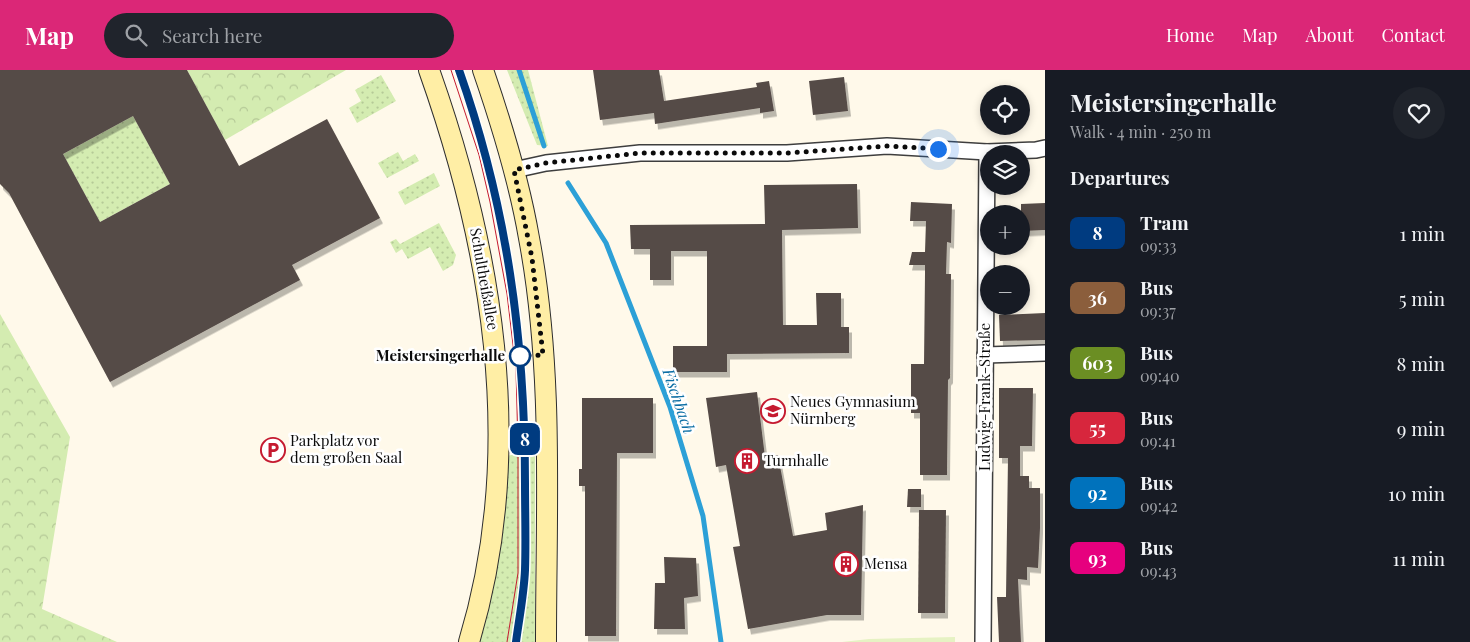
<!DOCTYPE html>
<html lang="en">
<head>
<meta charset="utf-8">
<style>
	:root { --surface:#171b24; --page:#20242c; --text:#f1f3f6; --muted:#9ea1a6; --accent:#db2777 }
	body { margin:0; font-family:"Playfair Display",serif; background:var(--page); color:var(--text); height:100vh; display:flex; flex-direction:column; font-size:19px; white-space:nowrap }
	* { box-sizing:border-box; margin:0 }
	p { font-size:16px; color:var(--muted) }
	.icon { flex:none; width:28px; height:28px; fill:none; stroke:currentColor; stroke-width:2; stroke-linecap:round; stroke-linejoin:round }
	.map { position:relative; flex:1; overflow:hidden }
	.drawer { display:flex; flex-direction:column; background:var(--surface); width:425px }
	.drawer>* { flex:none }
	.badge { padding:0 10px; border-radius:8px; font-size:18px; line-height:32px }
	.controls { position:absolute; left:980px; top:15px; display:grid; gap:10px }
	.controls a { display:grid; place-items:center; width:50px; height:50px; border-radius:50%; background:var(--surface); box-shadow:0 2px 8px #0003; font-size:25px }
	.you { position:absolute; width:25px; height:25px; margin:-12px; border:4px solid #fff; border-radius:50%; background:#1a73e8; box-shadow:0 0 0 8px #1a73e833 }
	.map>.badge { position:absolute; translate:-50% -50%; box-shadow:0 0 0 2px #fff }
	h2 { padding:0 25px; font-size:19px; line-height:45px }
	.round { display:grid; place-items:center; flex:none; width:52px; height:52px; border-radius:26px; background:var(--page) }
	.overview { display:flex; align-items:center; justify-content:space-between; height:85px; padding:0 25px }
	h1 { font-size:24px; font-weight:700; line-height:38px }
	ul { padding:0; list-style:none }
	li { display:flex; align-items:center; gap:15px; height:65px; padding:0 25px }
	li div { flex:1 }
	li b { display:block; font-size:19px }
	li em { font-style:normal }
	li .badge { min-width:55px; font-weight:700; text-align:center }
	header { display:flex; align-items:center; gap:30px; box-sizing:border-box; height:70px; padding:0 25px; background:var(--accent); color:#fff }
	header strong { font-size:24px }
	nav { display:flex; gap:28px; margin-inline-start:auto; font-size:18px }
	.search { width:350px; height:45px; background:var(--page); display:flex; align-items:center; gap:12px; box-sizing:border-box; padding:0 18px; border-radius:28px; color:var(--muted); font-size:19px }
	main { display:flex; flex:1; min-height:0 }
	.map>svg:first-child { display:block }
	.grass { fill:url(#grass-dots) }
	.park { fill:url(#park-crowns) }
	.pitch { fill:#e6f2c3 }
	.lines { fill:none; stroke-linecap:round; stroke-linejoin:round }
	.stream { stroke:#2ca0d7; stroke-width:5 }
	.building { fill:#554b47; fill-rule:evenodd; filter:url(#shadow) }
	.minor-casing { stroke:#3e3e3e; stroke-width:18 }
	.secondary-casing { stroke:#2d2d2d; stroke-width:22 }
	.minor { stroke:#fff; stroke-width:15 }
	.secondary { stroke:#ffeea5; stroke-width:20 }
	.tram { stroke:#c51a30; stroke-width:1 }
	.line-casing { stroke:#fff; stroke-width:11 }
	.line { stroke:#003b80; stroke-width:8 }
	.walk { stroke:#0b0b0b; stroke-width:5; stroke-dasharray:0 9 }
	.stop-dot { fill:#fff; stroke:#003b80; stroke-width:2.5 }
	.labels { text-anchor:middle; stroke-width:5; stroke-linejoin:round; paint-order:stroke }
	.street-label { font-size:15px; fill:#0b0b0b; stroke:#fff }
	.stop-label { font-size:15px; font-weight:bold; fill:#0b0b0b; stroke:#fff; text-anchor:end }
	.poi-label { font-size:15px; fill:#0b0b0b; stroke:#fff; text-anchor:start }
	.water-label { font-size:16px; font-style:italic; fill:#0d6fa5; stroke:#fff }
</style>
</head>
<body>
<header>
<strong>Map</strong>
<div class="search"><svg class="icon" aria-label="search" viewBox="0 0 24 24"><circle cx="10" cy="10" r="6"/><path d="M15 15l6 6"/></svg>Search here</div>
<nav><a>Home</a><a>Map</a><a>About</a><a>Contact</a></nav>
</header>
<main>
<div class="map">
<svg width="1045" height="572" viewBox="0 0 1045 572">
	<defs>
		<pattern id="grass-dots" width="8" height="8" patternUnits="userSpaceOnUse" patternTransform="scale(1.25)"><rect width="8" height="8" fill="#d4ecb1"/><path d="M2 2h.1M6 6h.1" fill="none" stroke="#b5c997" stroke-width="1.8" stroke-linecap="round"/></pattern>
		<pattern id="park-crowns" width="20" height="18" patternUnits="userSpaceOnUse" patternTransform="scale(1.25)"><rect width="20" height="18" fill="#d4ecb1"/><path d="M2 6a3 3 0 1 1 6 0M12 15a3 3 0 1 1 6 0" fill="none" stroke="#b5c997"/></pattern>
		<filter id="shadow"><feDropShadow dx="3" dy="5.5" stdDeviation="0" flood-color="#0004"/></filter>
	</defs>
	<rect width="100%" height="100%" fill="#fff9ea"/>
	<g class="grass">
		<path d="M507 0H528L548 76 537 75Z"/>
		<path d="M381 5 396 31 357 53 349 38 361 31 355 20Z"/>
		<path d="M133 46 170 114 100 152 63 84Z"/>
		<path d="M398 82 403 91 415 84 419 91 387 108 378 93Z"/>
		<path d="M434 103 440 116 405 135 398 122Z"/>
		<path d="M439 153 456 185 453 195 443 201 430 177 408 189 402 179 396 183 390 172 396 169 400 174Z"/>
		<path d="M535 380V572H474L507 386Z"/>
	</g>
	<g class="park">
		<path d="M187 0H346L225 70Z"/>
		<path d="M0 244 70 367 42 539 117 572H0Z"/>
	</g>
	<path class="pitch" d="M955 567V572H842L869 569Z"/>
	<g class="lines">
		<g class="stream">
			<path d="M519 0 544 76"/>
			<path d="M568 113 606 173 670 337 703 446 721 572"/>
		</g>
	</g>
	<g class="building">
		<path d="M0 0H187L239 96 327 49 380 148 292 195 300 210 110 312 9 123 0 114ZM133 46 170 114 100 152 63 84Z"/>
		<path d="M593 0H659L664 31 757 17 756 13 769 11 774 41 760 43V38L655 54 654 43 600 50Z"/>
		<path d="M844 7 848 41 813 45 809 11Z"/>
		<path d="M857 114 858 158 782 160 783 255H817L816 223H841V257H849V283L727 284V302H673V276H707V181H671V210H650V179H631L630 155 765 154 764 115Z"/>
		<path d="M911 132 952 134 951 173 947 172 946 204H951L950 308 948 310 947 405H920V343H911V294H924L925 204V195H909L912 182H925L926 151H910Z"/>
		<path d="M1045 133V160L1021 161V134Z"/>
		<path d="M1045 243V270L1000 271 999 245Z"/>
		<path d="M999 318H1033L1032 376H1020V406H1029V418H1040V458L1038 498 1027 497V510L1018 509 1021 572H999L997 527H1006L1008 388H999Z"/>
		<path d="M757 322 765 387 778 385 793 466 827 460 825 443 863 435 861 545H827L748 559 733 477 740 476 726 395 716 397 706 328Z"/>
		<path d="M582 328H653V383H617L616 566H585V416H579V399H582Z"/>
		<path d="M908 419H921V437H907Z"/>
		<path d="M919 440H946L945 543H918Z"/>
		<path d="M664 487 696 488 698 526 684 528 685 559H654L655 513H665Z"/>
	</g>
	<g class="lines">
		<defs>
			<g id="minor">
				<path d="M514 100 546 93 640 83H787L887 76 987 82 1036 80 1045 78"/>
				<path d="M985 285 1045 283"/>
				<path d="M983 572 987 82"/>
			</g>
			<g id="secondary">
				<path d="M429 0C494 183 526 383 469 572"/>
				<path d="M483 0C502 55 519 110 529 168 554 301 546 438 546 572"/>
			</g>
		</defs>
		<use href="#minor" class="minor-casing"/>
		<use href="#secondary" class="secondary-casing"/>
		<use href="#minor" class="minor"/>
		<use href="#secondary" class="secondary"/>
		<g class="tram">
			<path d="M451 0 479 85 490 132 507 224 516 300 518 378V503L507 572"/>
			<path d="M497 130 510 201"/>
			<path d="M516 572 524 510"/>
		</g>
	</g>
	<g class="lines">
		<defs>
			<path id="line" d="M459 0C507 136 525 269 525 413 525 442 526 471 525 500 524 524 519 549 516 572"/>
		</defs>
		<use href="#line" class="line-casing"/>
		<use href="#line" class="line"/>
		<path class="walk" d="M520 286 543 285 532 188 514 100 546 93 640 83H787L887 76 938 79"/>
	</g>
	<defs>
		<symbol id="school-ring" viewBox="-11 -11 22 22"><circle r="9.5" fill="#fff" stroke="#c51a30" stroke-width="1.5"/><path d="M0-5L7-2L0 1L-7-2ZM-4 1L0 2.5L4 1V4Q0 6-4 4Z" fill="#c51a30"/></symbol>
		<symbol id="parking-ring" viewBox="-11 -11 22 22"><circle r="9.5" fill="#fff" stroke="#c51a30" stroke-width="1.5"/><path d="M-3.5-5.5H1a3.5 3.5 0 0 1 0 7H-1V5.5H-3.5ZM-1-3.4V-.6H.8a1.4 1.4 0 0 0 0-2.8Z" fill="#c51a30"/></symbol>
		<symbol id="building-ring" viewBox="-11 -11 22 22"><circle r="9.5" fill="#fff" stroke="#c51a30" stroke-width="1.5"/><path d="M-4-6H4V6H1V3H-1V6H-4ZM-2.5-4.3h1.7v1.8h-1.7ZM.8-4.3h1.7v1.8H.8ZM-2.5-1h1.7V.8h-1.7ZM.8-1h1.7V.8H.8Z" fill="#c51a30"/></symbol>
	</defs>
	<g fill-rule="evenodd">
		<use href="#school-ring" x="759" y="327" width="28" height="28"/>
		<use href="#parking-ring" x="259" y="366" width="28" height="28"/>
		<use href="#building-ring" x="733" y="377" width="28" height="28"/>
		<use href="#building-ring" x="832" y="480" width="28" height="28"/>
	</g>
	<circle class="stop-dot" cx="520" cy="286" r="10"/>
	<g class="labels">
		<g class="street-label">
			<text transform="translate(484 209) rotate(80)" y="5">Schultheißallee</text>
			<text transform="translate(985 327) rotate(-90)" y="5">Ludwig-Frank-Straße</text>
		</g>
		<g class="stop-label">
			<text x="505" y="291">Meistersingerhalle</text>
		</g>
		<g class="poi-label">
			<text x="790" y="337">Neues Gymnasium<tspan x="790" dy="17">Nürnberg</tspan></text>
			<text x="290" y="376">Parkplatz vor<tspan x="290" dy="17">dem großen Saal</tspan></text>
			<text x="764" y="396">Turnhalle</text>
			<text x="864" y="499">Mensa</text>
		</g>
		<g class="water-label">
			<text transform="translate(679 331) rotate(71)" y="6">Fischbach</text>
		</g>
	</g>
</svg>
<div class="controls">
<a><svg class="icon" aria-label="locate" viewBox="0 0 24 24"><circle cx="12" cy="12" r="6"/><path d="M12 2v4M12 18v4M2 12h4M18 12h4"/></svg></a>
<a><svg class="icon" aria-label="layers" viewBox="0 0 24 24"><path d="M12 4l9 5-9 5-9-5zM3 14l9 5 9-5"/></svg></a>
<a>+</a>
<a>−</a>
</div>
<div class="you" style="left:938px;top:79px"></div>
<b class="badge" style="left:525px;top:369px;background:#003b80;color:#fff">8</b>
</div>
<section class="drawer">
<div class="overview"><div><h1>Meistersingerhalle</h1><p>Walk · 4 min · 250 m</p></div><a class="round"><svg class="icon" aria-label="heart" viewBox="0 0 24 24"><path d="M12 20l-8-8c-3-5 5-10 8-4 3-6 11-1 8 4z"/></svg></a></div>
<h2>Departures</h2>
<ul>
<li><span class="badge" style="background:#003b80;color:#fff">8</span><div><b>Tram</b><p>09:33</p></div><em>1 min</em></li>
<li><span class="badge" style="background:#8b5e3c;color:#fff">36</span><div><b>Bus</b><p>09:37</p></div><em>5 min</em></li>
<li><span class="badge" style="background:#6b8e23;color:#fff">603</span><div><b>Bus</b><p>09:40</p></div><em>8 min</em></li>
<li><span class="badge" style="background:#d7263d;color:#fff">55</span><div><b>Bus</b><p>09:41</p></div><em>9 min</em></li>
<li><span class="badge" style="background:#0072bc;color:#fff">92</span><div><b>Bus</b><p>09:42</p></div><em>10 min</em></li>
<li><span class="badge" style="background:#e6007e;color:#fff">93</span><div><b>Bus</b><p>09:43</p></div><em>11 min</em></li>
</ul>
</section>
</main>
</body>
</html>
